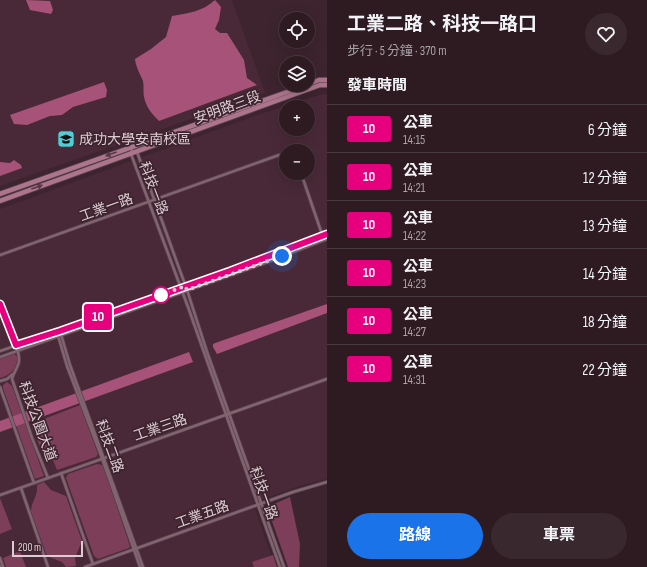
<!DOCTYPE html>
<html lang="zh-TW">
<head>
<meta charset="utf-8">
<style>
	:root { --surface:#2e1b22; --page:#3a282f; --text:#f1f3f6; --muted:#a7a1a5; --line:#493940; --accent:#1a73e8 }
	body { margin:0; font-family:"Sofia Sans Condensed","Noto Sans TC",sans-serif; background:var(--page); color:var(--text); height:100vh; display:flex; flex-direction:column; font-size:15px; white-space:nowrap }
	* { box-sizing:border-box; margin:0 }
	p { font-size:13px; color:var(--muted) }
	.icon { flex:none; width:22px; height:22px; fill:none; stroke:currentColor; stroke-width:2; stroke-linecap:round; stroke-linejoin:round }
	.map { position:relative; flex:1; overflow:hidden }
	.details { display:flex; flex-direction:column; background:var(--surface); width:320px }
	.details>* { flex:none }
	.badge { padding:0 8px; border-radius:3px; font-size:14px; line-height:26px }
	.buttons { position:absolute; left:279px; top:12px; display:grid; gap:8px }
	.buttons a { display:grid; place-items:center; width:36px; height:36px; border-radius:50%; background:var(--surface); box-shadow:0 4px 16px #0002,0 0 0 1px var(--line); font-size:20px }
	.scale { position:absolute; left:12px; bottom:10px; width:71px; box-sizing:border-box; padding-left:4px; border:2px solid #deccd3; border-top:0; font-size:11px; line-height:14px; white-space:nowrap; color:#deccd3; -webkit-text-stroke:3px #3d242e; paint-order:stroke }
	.you { position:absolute; width:20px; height:20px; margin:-10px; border:3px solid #fff; border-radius:50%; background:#1a73e8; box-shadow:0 0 0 6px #1a73e833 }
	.map>.badge { position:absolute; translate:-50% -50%; box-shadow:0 0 0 2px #fff }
	h2 { padding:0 20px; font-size:15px; line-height:36px }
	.round { display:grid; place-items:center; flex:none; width:42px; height:42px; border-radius:21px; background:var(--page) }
	.overview { display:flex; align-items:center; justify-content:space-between; height:68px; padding:0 20px }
	h1 { font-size:19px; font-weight:700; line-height:30px }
	.primary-button { display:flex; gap:8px; margin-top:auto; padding:8px 20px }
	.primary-button a { flex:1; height:46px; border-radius:24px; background:var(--accent); color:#fff; font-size:16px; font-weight:700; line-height:46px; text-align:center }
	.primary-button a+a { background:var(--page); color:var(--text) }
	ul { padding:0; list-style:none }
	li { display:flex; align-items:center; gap:12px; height:48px; padding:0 20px; border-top:1px solid var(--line) }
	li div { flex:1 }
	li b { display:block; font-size:15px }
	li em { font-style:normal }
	li .badge { min-width:44px; font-weight:700; text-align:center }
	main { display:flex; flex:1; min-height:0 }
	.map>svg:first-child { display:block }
	.built { fill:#492937; fill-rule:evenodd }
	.green { fill:#7d3e5a }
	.water { fill:#a75379 }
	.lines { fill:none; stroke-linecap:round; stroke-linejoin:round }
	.minor-casing { stroke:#57424c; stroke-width:4 }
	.primary-casing { stroke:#57424c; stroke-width:6 }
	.minor { stroke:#826470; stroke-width:2.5 }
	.primary { stroke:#ad758c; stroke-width:4.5 }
	.oneway { fill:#593846 }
	.line-casing { stroke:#fff; stroke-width:9 }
	.line { stroke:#e6007e; stroke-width:6 }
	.walk { stroke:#deccd3; stroke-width:4; stroke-dasharray:0 7.2 }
	.stop-dot { fill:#fff; stroke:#e6007e; stroke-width:2 }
	.labels { text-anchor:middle; stroke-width:3.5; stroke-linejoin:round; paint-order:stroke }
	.street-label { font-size:14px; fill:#deccd3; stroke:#3d242e }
	.poi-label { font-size:14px; fill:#deccd3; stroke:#3d242e; text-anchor:start }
</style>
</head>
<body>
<main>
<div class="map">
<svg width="327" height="567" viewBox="0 0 327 567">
	<rect width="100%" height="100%" fill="#3d242e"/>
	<g class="built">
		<path d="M0 0H232L265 93 0 186Z"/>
		<path d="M327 94V479L299 486 253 503 275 567H0V209L263 113 319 95ZM286 107H308V129H286ZM286 151H308V173H286Z"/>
	</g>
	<g class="green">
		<path d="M13 353 17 356C18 368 11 375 0 378V358Z"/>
		<path d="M7 382 12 386 44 476 35 479 3 388V385Z"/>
		<path d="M80 405 98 454 96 457 57 470 53 460 46 462 31 424Z"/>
		<path d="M97 464 103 465 130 546 129 548 98 559 94 556 66 478 68 474Z"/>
		<path d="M44 482 51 490 66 496 82 541 75 558 76 566 66 567 62 562 47 556 31 512C31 501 38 498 37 485Z"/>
		<path d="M290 497 300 544 299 567H288L268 510 269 506Z"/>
		<path d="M0 498 12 529 0 534Z"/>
		<path d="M20 551 26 567H6L3 558Z"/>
		<path d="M273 555 277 567H254L252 562Z"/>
	</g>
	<g class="water">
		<path d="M26 0 50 1 53 10 51 14 30 10Z"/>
		<path d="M215 0 221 7 219 20 215 29 220 33H227L244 60 247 78 257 85 159 121C152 114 146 107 144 97 143 91 144 86 143 81 140 73 136 68 135 59L151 49 166 37 172 16C188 13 202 12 215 0Z"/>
		<path d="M104 82 107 90 106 97 73 107 62 115 50 116 27 125 14 124 10 115Z"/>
		<path d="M14 160 21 165 22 168 0 176V162L10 163Z"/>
		<path d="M327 304V313L217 354 213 347V344L218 342Z"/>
		<path d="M189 352 193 362 0 432V421Z"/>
	</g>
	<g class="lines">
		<defs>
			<g id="minor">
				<path d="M132 148 131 154 188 307 280 567"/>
				<path d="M137 152 187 290 207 352 284 567"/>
				<path d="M301 173 324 240"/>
				<path d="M0 255 279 155H286"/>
				<path d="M0 304C5 318 20 347 19 361 18 368 13 373 12 379L32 438 48 478"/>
				<path d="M60 331 70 365 143 567"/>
				<path d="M57 332 67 366 102 458 140 567"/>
				<path d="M0 351 230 271 327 234"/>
				<path d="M0 357 268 262 327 239"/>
				<path d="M0 381 7 379 13 374"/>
				<path d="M0 387 34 483"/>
				<path d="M61 473 93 564"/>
				<path d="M21 488 48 567"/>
				<path d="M0 495 327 379"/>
				<path d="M0 558 3 567"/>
				<path d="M0 566V567"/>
				<path d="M85 567 293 492 327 482"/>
			</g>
			<g id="primary">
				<path d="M308 84 319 80H327"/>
				<path d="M0 194 307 85"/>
				<path d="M0 201 320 85H327"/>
			</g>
		</defs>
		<use href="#minor" class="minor-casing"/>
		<use href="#primary" class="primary-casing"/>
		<use href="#minor" class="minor"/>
		<use href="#primary" class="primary"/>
	</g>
	<defs><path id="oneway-solid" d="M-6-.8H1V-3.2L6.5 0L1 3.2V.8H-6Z"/></defs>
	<g class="oneway">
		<use href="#oneway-solid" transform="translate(111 154) rotate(160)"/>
		<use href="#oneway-solid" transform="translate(37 187) rotate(-20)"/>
	</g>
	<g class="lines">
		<defs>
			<path id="line" d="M0 304 16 345 60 331 230 271 327 234"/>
		</defs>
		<use href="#line" class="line-casing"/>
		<use href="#line" class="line"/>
		<path class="walk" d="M161 295 185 286 187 290 282 256"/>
	</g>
	<defs>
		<symbol id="university-square" viewBox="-11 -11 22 22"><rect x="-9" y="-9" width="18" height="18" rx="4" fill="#52ccd6" stroke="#3d242e"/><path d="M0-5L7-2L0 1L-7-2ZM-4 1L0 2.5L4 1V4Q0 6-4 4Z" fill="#111"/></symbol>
	</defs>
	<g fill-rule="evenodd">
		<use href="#university-square" x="56" y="129" width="20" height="20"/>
	</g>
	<circle class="stop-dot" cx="161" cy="295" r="8"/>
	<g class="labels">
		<g class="street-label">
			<text transform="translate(227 107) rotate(-20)" y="5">安明路三段</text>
			<text transform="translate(154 188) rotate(69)" y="5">科技一路</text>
			<text transform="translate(106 207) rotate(-20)" y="5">工業一路</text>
			<text transform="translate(38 421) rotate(70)" y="5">科技公園大道</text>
			<text transform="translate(160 427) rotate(-19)" y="5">工業三路</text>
			<text transform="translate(110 446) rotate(70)" y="5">科技二路</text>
			<text transform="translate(264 493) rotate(70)" y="5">科技一路</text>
			<text transform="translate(202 514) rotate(-20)" y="5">工業五路</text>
		</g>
		<g class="poi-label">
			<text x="79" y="144">成功大學安南校區</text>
		</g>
	</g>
</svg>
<div class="buttons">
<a><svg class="icon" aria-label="locate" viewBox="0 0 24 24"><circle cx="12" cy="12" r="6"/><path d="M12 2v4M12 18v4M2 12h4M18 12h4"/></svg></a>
<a><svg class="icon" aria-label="layers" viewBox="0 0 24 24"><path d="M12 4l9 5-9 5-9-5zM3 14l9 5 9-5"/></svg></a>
<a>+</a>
<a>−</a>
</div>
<div class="scale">200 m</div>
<div class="you" style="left:282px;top:256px"></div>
<b class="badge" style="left:98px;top:317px;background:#e6007e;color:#fff">10</b>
</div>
<section class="details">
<div class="overview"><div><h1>工業二路、科技一路口</h1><p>步行 · 5 分鐘 · 370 m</p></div><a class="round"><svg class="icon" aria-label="heart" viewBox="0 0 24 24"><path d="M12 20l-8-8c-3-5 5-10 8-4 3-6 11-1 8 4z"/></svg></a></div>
<h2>發車時間</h2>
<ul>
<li><span class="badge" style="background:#e6007e;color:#fff">10</span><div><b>公車</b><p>14:15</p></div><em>6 分鐘</em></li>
<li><span class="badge" style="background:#e6007e;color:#fff">10</span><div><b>公車</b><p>14:21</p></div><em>12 分鐘</em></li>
<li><span class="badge" style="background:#e6007e;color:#fff">10</span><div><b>公車</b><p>14:22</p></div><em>13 分鐘</em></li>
<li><span class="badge" style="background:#e6007e;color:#fff">10</span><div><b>公車</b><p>14:23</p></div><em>14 分鐘</em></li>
<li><span class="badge" style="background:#e6007e;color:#fff">10</span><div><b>公車</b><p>14:27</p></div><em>18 分鐘</em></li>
<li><span class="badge" style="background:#e6007e;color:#fff">10</span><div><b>公車</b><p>14:31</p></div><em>22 分鐘</em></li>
</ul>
<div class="primary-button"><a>路線</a><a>車票</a></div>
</section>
</main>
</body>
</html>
